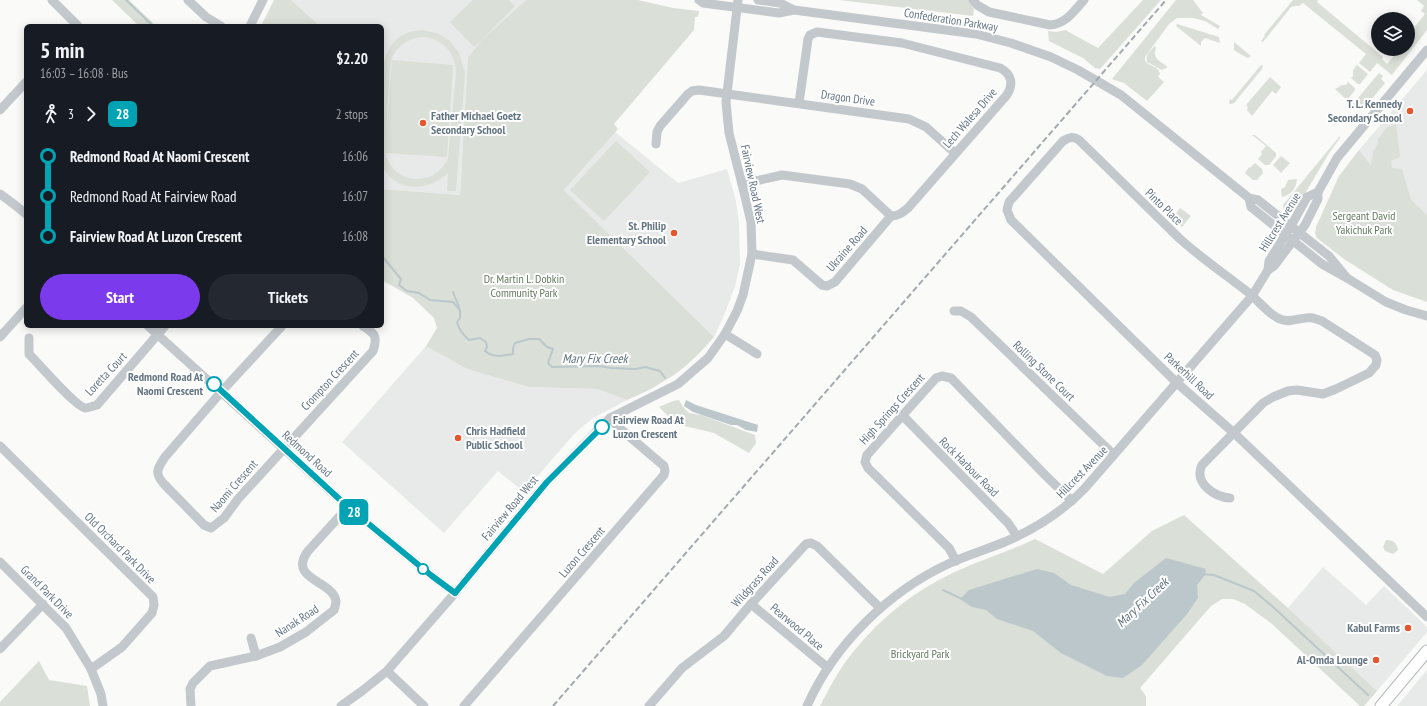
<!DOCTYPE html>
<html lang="en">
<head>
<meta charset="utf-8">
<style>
	:root { --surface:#171b24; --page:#242831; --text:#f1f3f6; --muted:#9ea1a6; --accent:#7c3aed }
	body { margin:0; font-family:"PT Sans Narrow",sans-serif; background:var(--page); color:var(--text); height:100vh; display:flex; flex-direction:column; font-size:15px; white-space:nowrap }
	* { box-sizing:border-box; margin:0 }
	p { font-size:13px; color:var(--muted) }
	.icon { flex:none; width:22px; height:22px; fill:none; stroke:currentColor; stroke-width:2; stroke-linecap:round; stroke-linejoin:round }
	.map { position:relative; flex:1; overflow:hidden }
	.details { position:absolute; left:24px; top:24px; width:360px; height:304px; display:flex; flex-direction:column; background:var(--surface); border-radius:6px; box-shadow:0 2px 10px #0003 }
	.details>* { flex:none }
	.badge { padding:0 8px; border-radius:6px; font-size:14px; line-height:26px }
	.fabs { position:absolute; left:1371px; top:12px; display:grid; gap:8px }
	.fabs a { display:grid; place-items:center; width:44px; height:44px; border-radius:50%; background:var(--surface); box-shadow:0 2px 10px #0003; font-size:20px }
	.map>.badge { position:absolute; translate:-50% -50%; box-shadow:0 0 0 2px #fff }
	.legs { display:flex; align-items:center; gap:6px; height:44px; padding:0 16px; font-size:13px }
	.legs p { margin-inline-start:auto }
	.headline { display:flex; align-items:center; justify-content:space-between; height:68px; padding:0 16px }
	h1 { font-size:22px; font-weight:700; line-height:30px }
	.action { display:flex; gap:8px; margin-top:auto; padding:8px 16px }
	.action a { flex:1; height:46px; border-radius:24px; background:var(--accent); color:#fff; font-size:16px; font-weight:700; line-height:46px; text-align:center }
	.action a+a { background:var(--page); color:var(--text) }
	ul { padding:0 16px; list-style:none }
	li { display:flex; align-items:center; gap:14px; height:40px; font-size:15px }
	li i { display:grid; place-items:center; width:6px; height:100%; margin:0 5px; background:currentColor }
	li i::after { content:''; width:10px; height:10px; margin:-5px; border:3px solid; border-radius:50%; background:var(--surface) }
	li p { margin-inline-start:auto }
	li:first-child i { background:linear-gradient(#0000 50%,currentColor 0) }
	li:last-child i { background:linear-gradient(currentColor 50%,#0000 0) }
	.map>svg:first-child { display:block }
	.built { fill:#e8e9e9 }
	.green { fill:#dadfd7; fill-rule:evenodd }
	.water { fill:#bbc7cb }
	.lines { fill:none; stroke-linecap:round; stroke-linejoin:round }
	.stream { stroke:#bbc7cb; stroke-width:2 }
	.major-casing { stroke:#b5babe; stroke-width:13 }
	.minor { stroke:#c3c8cc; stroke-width:9 }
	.major { stroke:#fff; stroke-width:11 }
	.rail { stroke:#a2aab0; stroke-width:2; stroke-dasharray:6 3; stroke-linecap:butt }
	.line-1-casing { stroke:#fff; stroke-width:9 }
	.line-1 { stroke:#00a3b4; stroke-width:6 }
	.poi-dot { fill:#e4572e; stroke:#fff; stroke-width:1.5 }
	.stop-1-dot { fill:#fff; stroke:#00a3b4; stroke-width:2 }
	.labels { text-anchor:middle; stroke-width:4; stroke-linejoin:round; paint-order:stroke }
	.street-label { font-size:12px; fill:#657683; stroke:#fff }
	.poi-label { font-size:12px; font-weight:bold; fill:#657683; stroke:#fff; text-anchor:end }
	.park-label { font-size:12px; fill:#687a64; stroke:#fff }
	.stop-label { font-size:12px; font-weight:bold; fill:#657683; stroke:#fff; text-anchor:end }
	.water-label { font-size:13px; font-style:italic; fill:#60757c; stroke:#fff }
</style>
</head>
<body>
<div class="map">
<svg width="1427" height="706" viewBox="0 0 1427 706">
	<rect width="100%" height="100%" fill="#fafaf8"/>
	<g class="built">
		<path d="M291 0H526L482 40 468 57 460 195 382 189V26H320Z"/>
		<path d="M1427 70V224L1393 192 1359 150Z"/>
		<path d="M615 132 678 183 727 169 736 201 739 223 740 264 735 286 725 313 714 337 564 190Z"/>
		<path d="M426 346 467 369 529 387 597 389 627 400 593 418 574 434 524 492 498 471 444 533 342 442Z"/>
		<path d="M1323 567 1366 605 1384 586 1427 627V632L1377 691 1288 608Z"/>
		<path d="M1427 670V706H1397Z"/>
	</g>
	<g class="green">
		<path d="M112 0H129L156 26H139Z"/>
		<path d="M274 0H291L320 26H261Z"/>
		<path d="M473 0H509L515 6 482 40 526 0H638L673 8 699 11 698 17H695L694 30 614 124 618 129 564 190 714 337C699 354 684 370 664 381 653 389 640 394 627 400L597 389 529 387 467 369 426 346 437 328 434 318 413 298 382 280V189L460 195 468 57 482 40 474 47 450 22Z"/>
		<path d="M839 0H969L974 10 973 16Z"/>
		<path d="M1143 0H1161L1100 69 1095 68 1083 58 1049 41 1048 31 1056 32 1067 30V31L1098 48Z"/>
		<path d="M1176 0H1193L1203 13 1201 15 1220 26 1218 29 1205 21 1193 18H1177L1169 24 1145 57V61C1150 67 1159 66 1160 74L1158 77 1164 82 1147 101 1124 83 1112 79Z"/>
		<path d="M1293 0H1318L1317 2 1383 57 1382 59 1387 64 1396 53 1395 51 1396 49H1408V35L1425 14 1421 11 1424 6 1417 0H1427V30L1392 75 1377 63 1370 72 1359 63 1366 54 1303 3 1299 6H1295L1291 7 1263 42 1261 41 1265 36 1264 35Z"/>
		<path d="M1177 24 1219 37 1220 43 1205 38 1201 42V46L1176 26Z"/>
		<path d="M422 30 437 33 450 41 459 53 465 73 456 191H447L448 173C427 192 397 193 382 166 382 147 382 127 382 107 382 75 378 33 422 30ZM425 37C445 40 457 55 456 75L448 159C434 188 393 185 385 153L447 157 453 65 391 60C397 45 410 37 425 37ZM391 61H392L385 152 390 70Z"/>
		<path d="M1234 42 1251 56 1248 58 1240 54 1234 50Z"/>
		<path d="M1155 46 1156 48C1152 59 1160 61 1168 67L1162 70 1147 62C1145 55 1150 51 1155 46Z"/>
		<path d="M1261 65 1263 66 1262 69 1234 103 1231 104 1229 103 1230 99 1232 100Z"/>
		<path d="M1357 65 1368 74 1360 84H1358L1351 78 1353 76V70Z"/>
		<path d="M1379 73 1383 76 1381 79 1385 83 1365 107 1359 108H1355L1353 104Z"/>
		<path d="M1270 77 1281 87 1276 94 1272 91 1252 116 1247 110 1248 107 1246 105Z"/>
		<path d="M1348 82 1355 88V90L1347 100 1335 89 1342 85H1346Z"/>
		<path d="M1396 124 1400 157 1391 161 1392 168 1402 169 1411 200 1427 215V302L1393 290 1344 259 1317 238 1315 234 1316 227 1339 176 1359 150 1371 165 1373 152 1378 143V139L1386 128Z"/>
		<path d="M1252 135H1255L1276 153V156L1269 165H1265L1258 159 1262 154 1261 152 1266 146Z"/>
		<path d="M1340 136V138L1329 153 1294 212 1288 214 1284 212 1283 205Z"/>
		<path d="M616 141 650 172 604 221 570 190Z"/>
		<path d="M1281 156 1290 163 1281 173 1273 165Z"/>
		<path d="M1255 163 1262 169 1263 173 1257 180H1253L1245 173 1249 167 1250 168Z"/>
		<path d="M1297 179C1296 189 1291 195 1282 197L1281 189 1285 187 1288 180Z"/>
		<path d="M1180 208 1191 216 1182 227 1172 219Z"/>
		<path d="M679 400 683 407 689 413 701 415 755 435 756 443 749 453 714 433 676 424 659 407 673 401Z"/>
		<path d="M1184 515 1288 608 1377 691 1364 706H1360L1272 624 1245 604 1233 599H1222L1211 606 1140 688 1146 696V706H820C829 689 838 671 850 656 875 624 908 595 945 577 974 562 1006 553 1035 539L1103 574 1152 531Z"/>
		<path d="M1386 540C1393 540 1396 542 1398 550L1393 554 1385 551 1383 547Z"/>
		<path d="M39 661 49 680 87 686 90 706H0V702Z"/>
	</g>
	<g class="water">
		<path d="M686 400 696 405 758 425 757 432 746 430 737 425H731L693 412 684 406Z"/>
		<path d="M1166 558 1206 569 1205 575 1197 585 1198 598 1187 614 1142 665 1123 678 1107 676 1061 653 1033 631 997 619 986 610 972 607 960 599 969 590 1037 569 1054 573 1071 585 1110 597 1125 594 1134 583Z"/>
	</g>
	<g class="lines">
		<g class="stream">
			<path d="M126 0 153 26"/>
			<path d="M382 256 401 279 399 285 407 291 419 293 430 300 453 302 460 310V318L457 322C459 330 463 335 469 340L480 338 486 342 487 347 485 351C493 358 503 356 513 354V348L515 343 529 339H539L547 347 553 349 548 363 552 367 600 366 611 368 636 369 645 367 660 371 665 378"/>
			<path d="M453 292 459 307"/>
			<path d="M1202 574 1214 575 1254 591 1272 606 1368 695"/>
			<path d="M943 590 962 599"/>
		</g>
		<defs>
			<path id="major" d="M1381 706 1427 651"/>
		</defs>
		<use href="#major" class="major-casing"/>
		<g class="minor">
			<path d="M52 0 78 26"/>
			<path d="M188 0 206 17 221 26"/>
			<path d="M699 0 703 3 779 13 794 10"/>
			<path d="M758 0 780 3 794 10 976 34 1011 43 1051 57 1078 70 1121 95 1249 198 1258 200 1329 256 1347 278"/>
			<path d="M973 0 977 5 989 12 1050 25C1066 24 1074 11 1084 0"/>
			<path d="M250 26 263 0"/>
			<path d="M0 110 26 82"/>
			<path d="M656 144 657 132 660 126 688 94 692 91 699 90 909 119 926 127 955 153"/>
			<path d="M742 184 782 175 850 184 862 189 891 216C898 216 902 213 908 208L1006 96C1014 85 1012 74 1000 68L902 43 817 32 810 35 808 39 799 103"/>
			<path d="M0 194 15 205 26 214"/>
			<path d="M1249 198 1251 207 1322 264 1347 278 1386 302 1406 310 1427 316"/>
			<path d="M752 254 793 260 822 285 827 286 835 282 891 216"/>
			<path d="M1268 270 1269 261 1291 226 1307 197 1318 192"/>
			<path d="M954 311H961L971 317 1114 455"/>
			<path d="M148 326 348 507 432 576 455 593"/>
			<path d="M282 326 222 391 165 457C158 468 154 472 163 483L204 525 211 528 224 518 238 499 373 351C378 337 375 333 363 326"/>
			<path d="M725 334 757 354"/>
			<path d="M0 337 26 308"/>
			<path d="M29 338V354C37 362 76 407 85 408 88 408 93 406 97 405L165 326"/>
			<path d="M903 416 1008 523 1017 536"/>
			<path d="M0 446 153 597 154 605 152 613 122 647 91 669"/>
			<path d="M1230 498C1215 497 1193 483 1202 465L1263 403 1273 397 1288 391 1297 390 1323 394 1336 389 1369 373 1376 365 1377 360 1375 355 1322 321C1319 320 1316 319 1313 318 1302 316 1290 324 1280 319 1268 314 1259 301 1249 293 1226 275 1201 258 1179 238L1079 140C1073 136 1070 137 1063 141L1009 202 1007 210 1011 220 1177 383 1234 433 1427 617"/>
			<path d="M956 561 949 548 868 468 865 462 867 455 936 378 942 376 951 378 1046 476 1072 501"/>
			<path d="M0 562 66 628 91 669 101 694 103 706"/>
			<path d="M751 604 828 668"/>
			<path d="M251 638 256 656"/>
			<path d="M0 649 43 604"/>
			<path d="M387 671 424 706"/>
			<path d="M191 706 190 689 193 683 210 666 256 656 280 647 306 632 334 610C335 607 336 604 336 601 333 580 287 580 308 551L348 507"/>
			<path d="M341 706 362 691 387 671 455 593 547 482 610 418 678 384 708 358 725 334 737 311 743 295 752 254 751 222 742 184 729 133 726 102 738 0"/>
			<path d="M464 706 664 475 665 471 664 466 617 426 610 418"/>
			<path d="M649 706 682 668 724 636 751 604 806 544 811 543 817 546 880 608"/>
			<path d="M807 706C834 645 888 592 948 564 967 555 988 549 1007 541 1037 528 1063 511 1085 488L1252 296 1268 270 1274 266 1305 225 1318 199V192L1337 158 1427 50"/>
		</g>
		<use href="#major" class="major"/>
		<path class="rail" d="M553 706 1166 0"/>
	</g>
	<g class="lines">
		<defs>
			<path id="line-1" d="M214 384 348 507 432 576 455 593 547 482 602 427"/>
		</defs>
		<use href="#line-1" class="line-1-casing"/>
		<use href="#line-1" class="line-1"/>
	</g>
	<g class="poi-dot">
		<circle cx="1410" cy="111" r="4"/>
		<circle cx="423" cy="123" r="4"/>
		<circle cx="674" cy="233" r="4"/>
		<circle cx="458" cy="438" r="4"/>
		<circle cx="1408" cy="628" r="4"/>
		<circle cx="1376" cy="660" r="4"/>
	</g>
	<g class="stop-1-dot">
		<circle cx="214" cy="384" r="7"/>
		<circle cx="602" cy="427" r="7"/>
		<circle cx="423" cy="569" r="5"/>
	</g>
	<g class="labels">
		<g class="street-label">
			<text transform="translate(951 20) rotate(9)" y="4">Confederation Parkway</text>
			<text transform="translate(848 98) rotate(8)" y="4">Dragon Drive</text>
			<text transform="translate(970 118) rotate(-49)" y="4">Lech Walesa Drive</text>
			<text transform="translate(753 184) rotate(78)" y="4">Fairview Road West</text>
			<text transform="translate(1164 207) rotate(44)" y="4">Pinto Place</text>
			<text transform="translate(1280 222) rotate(-58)" y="4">Hillcrest Avenue</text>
			<text transform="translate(847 249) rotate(-49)" y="4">Ukraine Road</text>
			<text transform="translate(1044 371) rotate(44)" y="4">Rolling Stone Court</text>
			<text transform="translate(106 374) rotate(-47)" y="4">Loretta Court</text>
			<text transform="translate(1189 376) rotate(43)" y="4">Parkerhill Road</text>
			<text transform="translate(330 380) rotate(-47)" y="4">Crompton Crescent</text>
			<text transform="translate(892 409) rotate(-48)" y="4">High Springs Crescent</text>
			<text transform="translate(307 454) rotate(42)" y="4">Redmond Road</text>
			<text transform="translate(969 467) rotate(45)" y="4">Rock Harbour Road</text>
			<text transform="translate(1082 472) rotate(-46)" y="4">Hillcrest Avenue</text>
			<text transform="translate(234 486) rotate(-49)" y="4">Naomi Crescent</text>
			<text transform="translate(510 508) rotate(-50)" y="4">Fairview Road West</text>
			<text transform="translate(120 548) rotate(45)" y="4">Old Orchard Park Drive</text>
			<text transform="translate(582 552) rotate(-49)" y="4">Luzon Crescent</text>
			<text transform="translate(755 582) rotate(-48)" y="4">Wildgrass Road</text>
			<text transform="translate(47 592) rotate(45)" y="4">Grand Park Drive</text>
			<text transform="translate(297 621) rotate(-33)" y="4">Nanak Road</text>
			<text transform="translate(797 627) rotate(40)" y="4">Pearwood Place</text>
		</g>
		<g class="poi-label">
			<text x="1402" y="108">T. L. Kennedy<tspan x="1402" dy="14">Secondary School</tspan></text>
			<text x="431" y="120" text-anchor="start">Father Michael Goetz<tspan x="431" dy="14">Secondary School</tspan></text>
			<text x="666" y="230">St. Philip<tspan x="666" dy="14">Elementary School</tspan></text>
			<text x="466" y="435" text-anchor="start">Chris Hadfield<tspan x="466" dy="14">Public School</tspan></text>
			<text x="1400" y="632">Kabul Farms</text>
			<text x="1368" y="664">Al-Omda Lounge</text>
		</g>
		<g class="park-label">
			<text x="1364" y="220">Sergeant David<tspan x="1364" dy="14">Yakichuk Park</tspan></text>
			<text x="524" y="283">Dr. Martin L. Dobkin<tspan x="524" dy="14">Community Park</tspan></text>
			<text x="920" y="658">Brickyard Park</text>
		</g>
		<g class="stop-label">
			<text x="203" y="381">Redmond Road At<tspan x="203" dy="14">Naomi Crescent</tspan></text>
			<text x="613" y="424" text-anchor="start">Fairview Road At<tspan x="613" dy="14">Luzon Crescent</tspan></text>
		</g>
		<g class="water-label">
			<text x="595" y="363">Mary Fix Creek</text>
			<text transform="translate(1142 602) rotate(-43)" y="5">Mary Fix Creek</text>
		</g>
	</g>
</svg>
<div class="fabs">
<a><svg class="icon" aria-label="layers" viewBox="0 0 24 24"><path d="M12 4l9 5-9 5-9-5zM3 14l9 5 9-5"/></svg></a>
</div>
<b class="badge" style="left:354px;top:512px;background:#00a3b4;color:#fff">28</b>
<section class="details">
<div class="headline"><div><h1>5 min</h1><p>16:03 – 16:08 · Bus</p></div><b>$2.20</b></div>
<div class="legs"><svg class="icon" aria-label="walk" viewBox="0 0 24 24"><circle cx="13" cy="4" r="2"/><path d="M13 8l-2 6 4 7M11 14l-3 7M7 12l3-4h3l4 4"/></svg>3<svg class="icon" aria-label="forward" viewBox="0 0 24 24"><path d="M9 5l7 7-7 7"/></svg><b class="badge" style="background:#00a3b4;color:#fff">28</b><p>2 stops</p></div>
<ul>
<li><i style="color:#00a3b4"></i><b>Redmond Road At Naomi Crescent</b><p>16:06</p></li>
<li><i style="color:#00a3b4"></i><span>Redmond Road At Fairview Road</span><p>16:07</p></li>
<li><i style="color:#00a3b4"></i><b>Fairview Road At Luzon Crescent</b><p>16:08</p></li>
</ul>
<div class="action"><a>Start</a><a>Tickets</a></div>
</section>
</div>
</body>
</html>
